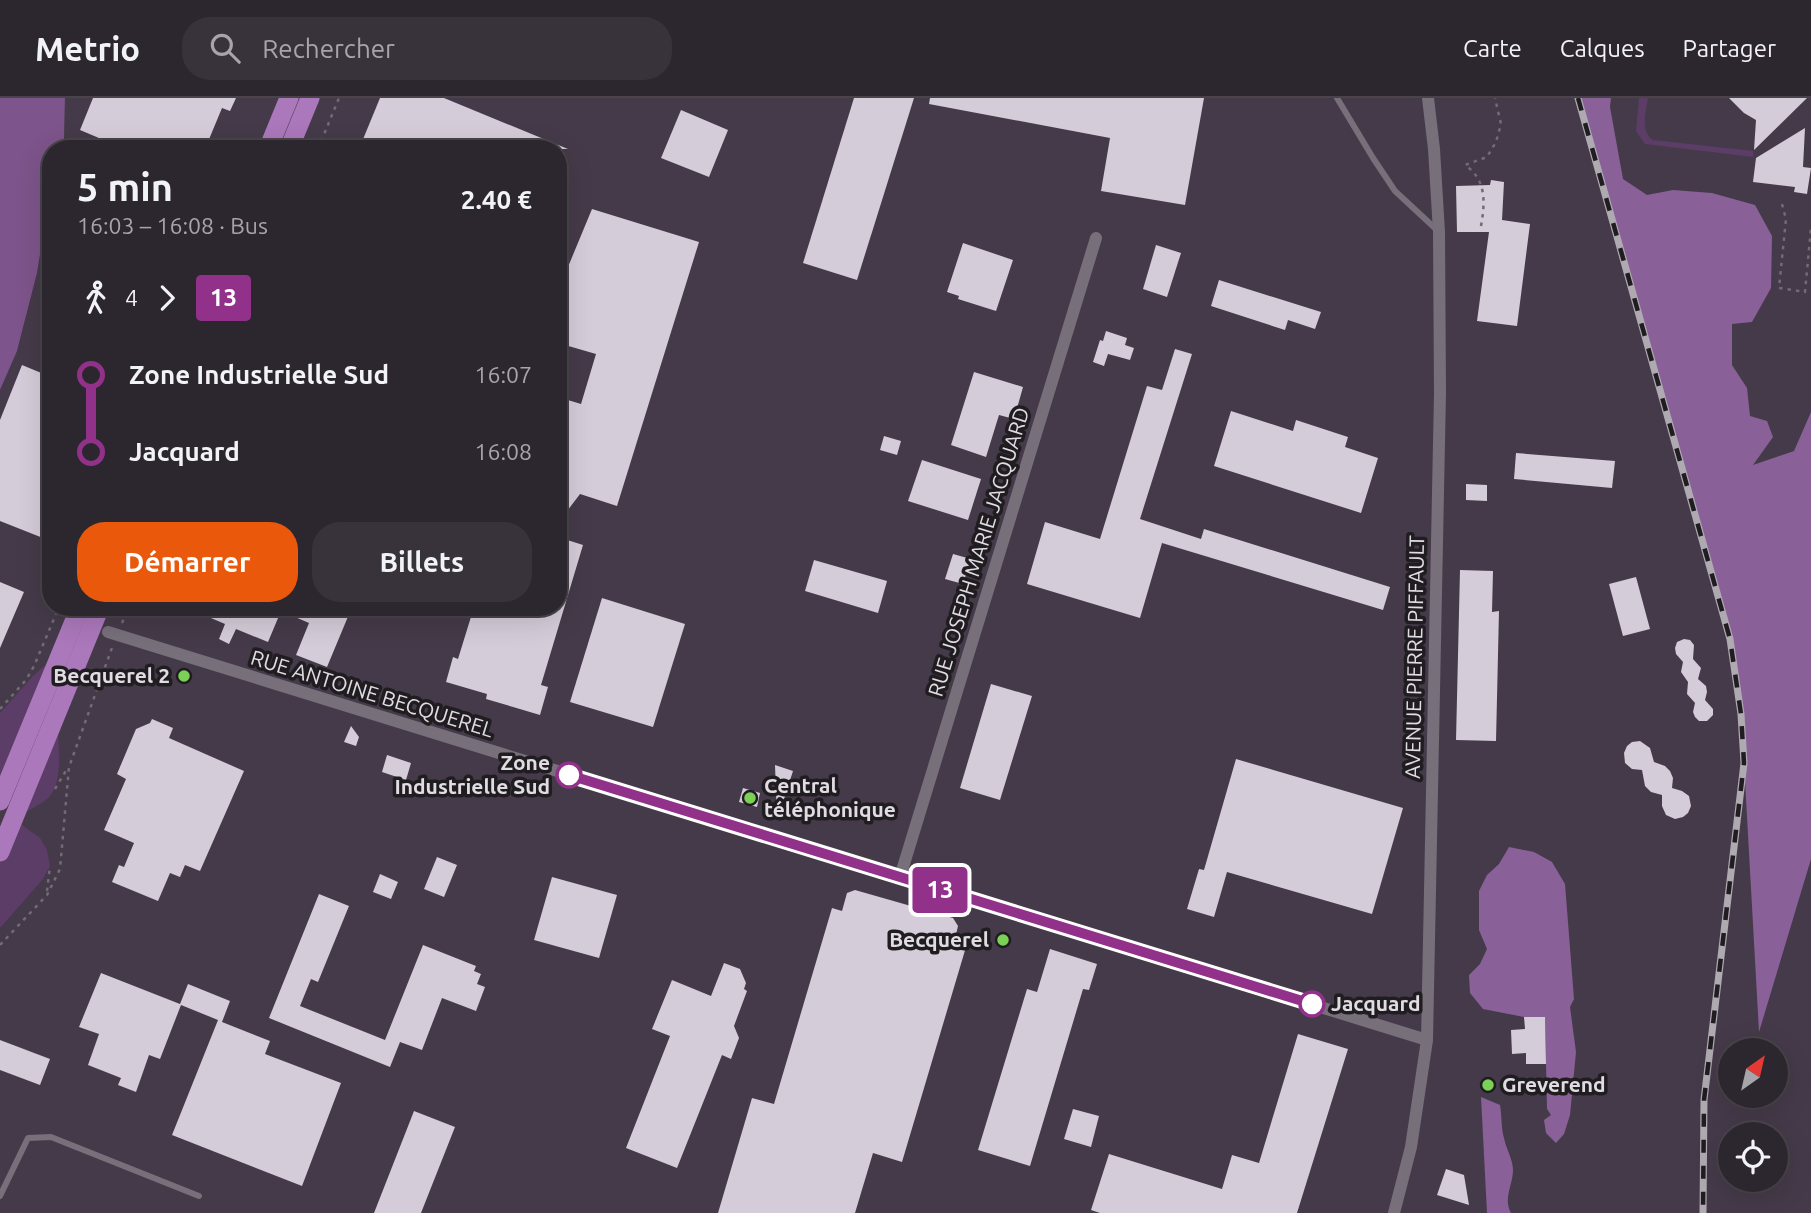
<!DOCTYPE html>
<html lang="fr">
<head>
<meta charset="utf-8">
<style>
	:root { --surface:#2c272e; --page:#38333a; --text:#f1f3f6; --muted:#a6a5aa; --line:#48444a; --accent:#ea580c }
	body { margin:0; font-family:Ubuntu,sans-serif; background:var(--page); color:var(--text); height:100vh; display:flex; flex-direction:column; font-size:26px; white-space:nowrap }
	* { box-sizing:border-box; margin:0 }
	p { font-size:23px; color:var(--muted) }
	.icon { flex:none; width:38px; height:38px; fill:none; stroke:currentColor; stroke-width:2; stroke-linecap:round; stroke-linejoin:round }
	.map { position:relative; flex:1; overflow:hidden }
	.panel { position:absolute; left:42px; top:42px; width:525px; height:476px; display:flex; flex-direction:column; background:var(--surface); border-radius:28px; box-shadow:0 7px 28px #0002,0 0 0 2px var(--line) }
	.panel>* { flex:none }
	.badge { padding:0 14px; border-radius:5px; font-size:24px; line-height:46px }
	.needle { width:46px; rotate:34deg }
	.fabs { position:absolute; left:1718px; top:940px; display:grid; gap:14px }
	.fabs a { display:grid; place-items:center; width:70px; height:70px; border-radius:50%; background:var(--surface); box-shadow:0 7px 28px #0002,0 0 0 2px var(--line); font-size:35px }
	.map>.badge { position:absolute; translate:-50% -50%; box-shadow:0 0 0 4px #fff }
	.legs { display:flex; align-items:center; gap:10px; height:77px; padding:0 35px; font-size:23px }
	.legs p { margin-inline-start:auto }
	.headline { display:flex; align-items:center; justify-content:space-between; height:119px; padding:0 35px }
	h1 { font-size:38px; font-weight:600; line-height:52px }
	.cta { display:flex; gap:14px; margin-top:auto; padding:14px 35px }
	.cta a { flex:1; height:80px; border-radius:28px; background:var(--accent); color:#fff; font-size:28px; font-weight:600; line-height:80px; text-align:center }
	.cta a+a { background:var(--page); color:var(--text) }
	ul { padding:0 35px; list-style:none }
	li { display:flex; align-items:center; gap:24px; height:77px; font-size:26px }
	li i { display:grid; place-items:center; width:10px; height:100%; margin:0 9px; background:currentColor }
	li i::after { content:''; width:18px; height:18px; margin:-9px; border:5px solid; border-radius:50%; background:var(--surface) }
	li p { margin-inline-start:auto }
	li:first-child i { background:linear-gradient(#0000 50%,currentColor 0) }
	li:last-child i { background:linear-gradient(currentColor 50%,#0000 0) }
	header { display:flex; align-items:center; gap:42px; box-sizing:border-box; height:98px; padding:0 35px; background:var(--surface); border-bottom:2px solid var(--line) }
	header strong { font-size:33px }
	nav { display:flex; gap:38px; margin-inline-start:auto; font-size:24px }
	.search { width:490px; height:63px; background:var(--page); display:flex; align-items:center; gap:18px; box-sizing:border-box; padding:0 24px; border-radius:28px; color:var(--muted); font-size:26px }
	.map>svg:first-child { display:block }
	.built { fill:#453a49; fill-rule:evenodd }
	.green { fill:#5c3d67 }
	.forest { fill:#8a6098 }
	.water { fill:#7d548b }
	.building { fill:#d4ccd8 }
	.lines { fill:none; stroke-linecap:round; stroke-linejoin:round }
	.path { stroke:#726b74; stroke-width:2.5; stroke-dasharray:3.5 5; stroke-linecap:butt }
	.service { stroke:#776f7a; stroke-width:6 }
	.minor { stroke:#776f7a; stroke-width:12 }
	.primary { stroke:#ab78bb; stroke-width:19 }
	.rail-casing { stroke:#afa9b1; stroke-width:7 }
	.rail { stroke:#201d21; stroke-width:4.5; stroke-dasharray:13; stroke-linecap:butt }
	.line-1-casing { stroke:#fff; stroke-width:16 }
	.line-1 { stroke:#923189; stroke-width:10 }
	.poi-dot { fill:#7bd155; stroke:#201d21; stroke-width:2.5 }
	.stop-1-dot { fill:#fff; stroke:#923189; stroke-width:3.5 }
	.labels { text-anchor:middle; stroke-width:7; stroke-linejoin:round; paint-order:stroke }
	.street-label { font-size:21px; fill:#e1dce3; stroke:#201d21 }
	.poi-label { font-size:21px; font-weight:bold; fill:#e1dce3; stroke:#201d21; text-anchor:end }
	.stop-label { font-size:21px; font-weight:bold; fill:#e1dce3; stroke:#201d21; text-anchor:end }
</style>
</head>
<body>
<header>
<strong>Metrio</strong>
<div class="search"><svg class="icon" aria-label="search" viewBox="0 0 24 24"><circle cx="10" cy="10" r="6"/><path d="M15 15l6 6"/></svg>Rechercher</div>
<nav><a>Carte</a><a>Calques</a><a>Partager</a></nav>
</header>
<div class="map">
<svg width="1811" height="1115" viewBox="0 0 1811 1115">
	<rect width="100%" height="100%" fill="#3b343d"/>
	<path class="built" d="M65 0H1811V1115H0V292L17 253 37 175 51 89V509H558V51H62L64 41ZM1731 952H1776V998H1731ZM1731 1036H1776V1082H1731Z"/>
	<g class="green">
		<path d="M1639 0H1648C1646 14 1640 33 1653 42L1753 53V59L1645 46 1636 33Z"/>
		<path d="M62 553 0 703V615L34 577Z"/>
		<path d="M56 617C58 638 65 685 48 700 39 708 24 714 14 721L40 740 47 752 50 768 43 781 0 830V754Z"/>
	</g>
	<g class="forest">
		<path d="M1578 0H1611L1610 9 1623 81 1647 97 1673 92 1712 95 1755 107 1772 138 1771 190 1752 224 1732 226V267L1747 290 1750 318 1767 323 1773 339 1753 367 1794 353 1811 314V761L1759 934 1744 665 1730 541Z"/>
		<path d="M1509 749 1534 754 1552 764 1565 786 1574 901 1570 909 1576 954 1570 1017 1564 1036 1556 1045 1546 1035 1544 1022 1551 1017 1547 1011 1545 919H1524L1483 911 1470 895 1469 877 1480 866 1487 851 1479 832V793L1487 777 1499 766Z"/>
		<path d="M1481 999 1500 1007C1502 1018 1501 1030 1504 1040 1506 1051 1513 1061 1513 1072 1513 1087 1503 1100 1511 1115H1487Z"/>
	</g>
	<path class="water" d="M0 0H65L64 41 62 51H51V89L37 175 17 253 0 292Z"/>
	<g class="building">
		<path d="M93 0H236L230 13 222 10 205 51H125L80 32Z"/>
		<path d="M380 0H444L568 51H359Z"/>
		<path d="M854 0H914L857 182 803 165Z"/>
		<path d="M930 0H1204L1185 107 1101 93 1110 40 929 6Z"/>
		<path d="M1729 0H1807L1754 52 1756 22 1744 15Z"/>
		<path d="M681 12 728 32 709 79 661 60Z"/>
		<path d="M1805 30 1803 69 1811 70 1807 96 1794 94 1795 89 1753 84 1756 60Z"/>
		<path d="M1491 82 1504 84 1502 122 1530 126 1517 228 1477 223 1489 134H1457L1456 88 1490 87Z"/>
		<path d="M592 111 699 144 617 408 580 396 558 425V299L581 306 596 256 558 245V193Z"/>
		<path d="M963 145 1013 162 996 213 958 201 959 198 947 194Z"/>
		<path d="M1156 147 1181 155 1167 199 1143 191Z"/>
		<path d="M1219 182 1321 214 1315 231 1288 222 1285 232 1211 208Z"/>
		<path d="M1106 233 1127 240 1125 247 1134 250 1130 262 1108 256 1104 268 1093 264 1100 242 1103 243Z"/>
		<path d="M1175 251 1192 256 1140 421 1201 441 1204 431 1390 489 1383 512 1162 445 1140 520 1027 486 1045 424 1100 441 1147 288 1162 292Z"/>
		<path d="M22 267 51 279V433L48 442 0 423V322Z"/>
		<path d="M974 274 1023 289 1014 321 999 317 986 359 951 347Z"/>
		<path d="M1231 313 1293 333 1296 322 1348 339 1345 349 1378 360 1361 415 1214 368Z"/>
		<path d="M884 338 901 343 897 357 880 352Z"/>
		<path d="M1516 355 1615 363 1612 390 1514 381Z"/>
		<path d="M922 362 981 381 968 422 908 403Z"/>
		<path d="M1466 386 1487 387V403L1466 402Z"/>
		<path d="M558 439 583 447 541 587 548 589 540 617 486 601 487 596 446 584 453 559 458 561 474 509H558Z"/>
		<path d="M953 456 971 461 963 486 945 481Z"/>
		<path d="M814 462 887 483 878 515 805 493Z"/>
		<path d="M1460 472 1493 473 1492 514 1499 513 1496 643 1456 642Z"/>
		<path d="M1636 479 1650 531 1623 538 1609 486Z"/>
		<path d="M0 484 24 494 0 550Z"/>
		<path d="M602 500 685 526 653 629 570 604Z"/>
		<path d="M185 509H352L327 569 296 557 309 525 281 513 268 544 236 531 229 546 219 541 225 526Z"/>
		<path d="M1684 541 1690 542 1694 547 1693 561 1701 570 1698 581 1706 588 1707 594 1705 602 1713 611V617L1707 623H1699L1695 619 1693 614 1695 605 1687 596 1688 584 1681 574 1683 564 1676 556 1675 550 1677 544Z"/>
		<path d="M991 586 1032 598 1000 702 960 690Z"/>
		<path d="M152 621 173 630 169 640 244 673 200 773 185 767 180 779 170 775 158 803 112 784 119 767 124 769 134 745 104 732 126 681 117 676 136 631 150 625Z"/>
		<path d="M351 628 359 639 356 648 344 644Z"/>
		<path d="M1640 643 1650 650 1654 664 1665 668 1670 673 1673 680 1672 690 1682 693 1689 698 1691 708 1688 715 1683 719 1675 721 1666 717 1662 708V697L1651 694 1645 688 1642 672 1632 671 1625 665 1624 655 1627 648 1632 644Z"/>
		<path d="M387 657 411 665 406 682 382 674Z"/>
		<path d="M1236 661 1403 710 1372 816 1227 774 1214 819 1187 811 1199 771 1204 772Z"/>
		<path d="M775 667 793 673 778 720H777Z"/>
		<path d="M743 690 760 695 757 709 739 704Z"/>
		<path d="M437 759 457 767 444 799 424 791Z"/>
		<path d="M380 776 398 784 391 801 373 794Z"/>
		<path d="M552 779 617 797 599 860 534 842Z"/>
		<path d="M855 792 953 820 958 828 954 845 966 849 902 1064 873 1055 855 1115H718L752 1000 774 1006 832 810 842 813 847 795Z"/>
		<path d="M319 796 349 808 318 884 311 881 300 908 385 942 423 847 476 868 474 873 481 876 477 886 485 889 476 913 442 900 422 952 400 944 390 969 269 920Z"/>
		<path d="M1050 851 1097 866 1089 892 1083 891 1030 1068 978 1052 1027 891 1037 894Z"/>
		<path d="M724 865 740 871 746 885 744 891 747 893 734 928 739 940 731 961 722 957 677 1070 626 1050 670 938 652 931 672 882 711 898Z"/>
		<path d="M101 875 180 906 188 886 230 903 222 924 270 943 265 956 341 985 302 1088 172 1037 218 922 181 907 160 961 149 957 136 994 118 987 121 980 88 967 99 936 79 929Z"/>
		<path d="M1524 919H1545L1546 966H1526V955L1512 956 1511 932 1525 931Z"/>
		<path d="M1298 936 1348 951 1297 1115H1100L1091 1112 1109 1056 1222 1091 1232 1057 1259 1065Z"/>
		<path d="M0 942 50 961 40 987 0 972Z"/>
		<path d="M1073 1011 1099 1018 1091 1049 1064 1041Z"/>
		<path d="M414 1013 455 1029 421 1115H374Z"/>
		<path d="M1446 1071 1464 1077 1469 1107 1437 1097Z"/>
	</g>
	<g class="lines">
		<g class="path">
			<path d="M318 51 339 0"/>
			<path d="M1782 106 1786 121 1779 190 1805 194 1811 130"/>
			<path d="M1481 128C1485 105 1487 82 1465 67L1487 59 1496 44 1501 26 1495 0"/>
			<path d="M122 525 129 509"/>
			<path d="M0 611 26 582 34 568 59 509"/>
			<path d="M55 691 67 671"/>
			<path d="M47 793 50 768"/>
			<path d="M0 847 47 797 60 771 69 669 113 547"/>
		</g>
		<g class="service">
			<path d="M1337 0 1373 60 1395 93 1437 132"/>
			<path d="M0 1098 28 1040 51 1039 199 1098"/>
		</g>
		<g class="minor">
			<path d="M108 534 1427 942"/>
			<path d="M900 779 1096 140"/>
			<path d="M1394 1115 1411 1049 1427 942 1440 295 1439 134 1434 51 1428 0"/>
		</g>
		<g class="primary">
			<path d="M268 51 289 0"/>
			<path d="M289 51 310 0"/>
			<path d="M0 703 80 509"/>
			<path d="M0 754 100 509"/>
		</g>
		<defs>
			<path id="rail" d="M1578 0 1730 541 1741 616 1744 665 1704 1002 1703 1115"/>
		</defs>
		<use href="#rail" class="rail-casing"/>
		<use href="#rail" class="rail"/>
	</g>
	<g class="lines">
		<defs>
			<path id="line-1" d="M569 677 1312 906"/>
		</defs>
		<use href="#line-1" class="line-1-casing"/>
		<use href="#line-1" class="line-1"/>
	</g>
	<g class="poi-dot">
		<circle cx="184" cy="578" r="7"/>
		<circle cx="750" cy="700" r="7"/>
		<circle cx="1003" cy="842" r="7"/>
		<circle cx="1488" cy="987" r="7"/>
	</g>
	<g class="stop-1-dot">
		<circle cx="569" cy="677" r="12"/>
		<circle cx="1312" cy="906" r="12"/>
	</g>
	<g class="labels">
		<g class="street-label">
			<text transform="translate(979 454) rotate(-73)" y="7">RUE JOSEPH MARIE JACQUARD</text>
			<text transform="translate(1415 559) rotate(-89)" y="7">AVENUE PIERRE PIFFAULT</text>
			<text transform="translate(372 596) rotate(17)" y="7">RUE ANTOINE BECQUEREL</text>
		</g>
		<g class="poi-label">
			<text x="170" y="585">Becquerel 2</text>
			<text x="764" y="695" text-anchor="start">Central<tspan x="764" dy="24">téléphonique</tspan></text>
			<text x="989" y="849">Becquerel</text>
			<text x="1502" y="994" text-anchor="start">Greverend</text>
		</g>
		<g class="stop-label">
			<text x="550" y="672">Zone<tspan x="550" dy="24">Industrielle Sud</tspan></text>
			<text x="1331" y="913" text-anchor="start">Jacquard</text>
		</g>
	</g>
</svg>
<div class="fabs">
<a><svg class="needle" viewBox="-14 -14 28 28"><path d="M0-13l5 13h-10z" fill="#e53935"/><path d="M0 13l5-13h-10z" fill="#a6a5aa"/></svg></a>
<a><svg class="icon" aria-label="locate" viewBox="0 0 24 24"><circle cx="12" cy="12" r="6"/><path d="M12 2v4M12 18v4M2 12h4M18 12h4"/></svg></a>
</div>
<b class="badge" style="left:940px;top:792px;background:#923189;color:#fff">13</b>
<section class="panel">
<div class="headline"><div><h1>5 min</h1><p>16:03 – 16:08 · Bus</p></div><b>2.40 €</b></div>
<div class="legs"><svg class="icon" aria-label="walk" viewBox="0 0 24 24"><circle cx="13" cy="4" r="2"/><path d="M13 8l-2 6 4 7M11 14l-3 7M7 12l3-4h3l4 4"/></svg>4<svg class="icon" aria-label="forward" viewBox="0 0 24 24"><path d="M9 5l7 7-7 7"/></svg><b class="badge" style="background:#923189;color:#fff">13</b></div>
<ul>
<li><i style="color:#923189"></i><b>Zone Industrielle Sud</b><p>16:07</p></li>
<li><i style="color:#923189"></i><b>Jacquard</b><p>16:08</p></li>
</ul>
<div class="cta"><a>Démarrer</a><a>Billets</a></div>
</section>
</div>
</body>
</html>
